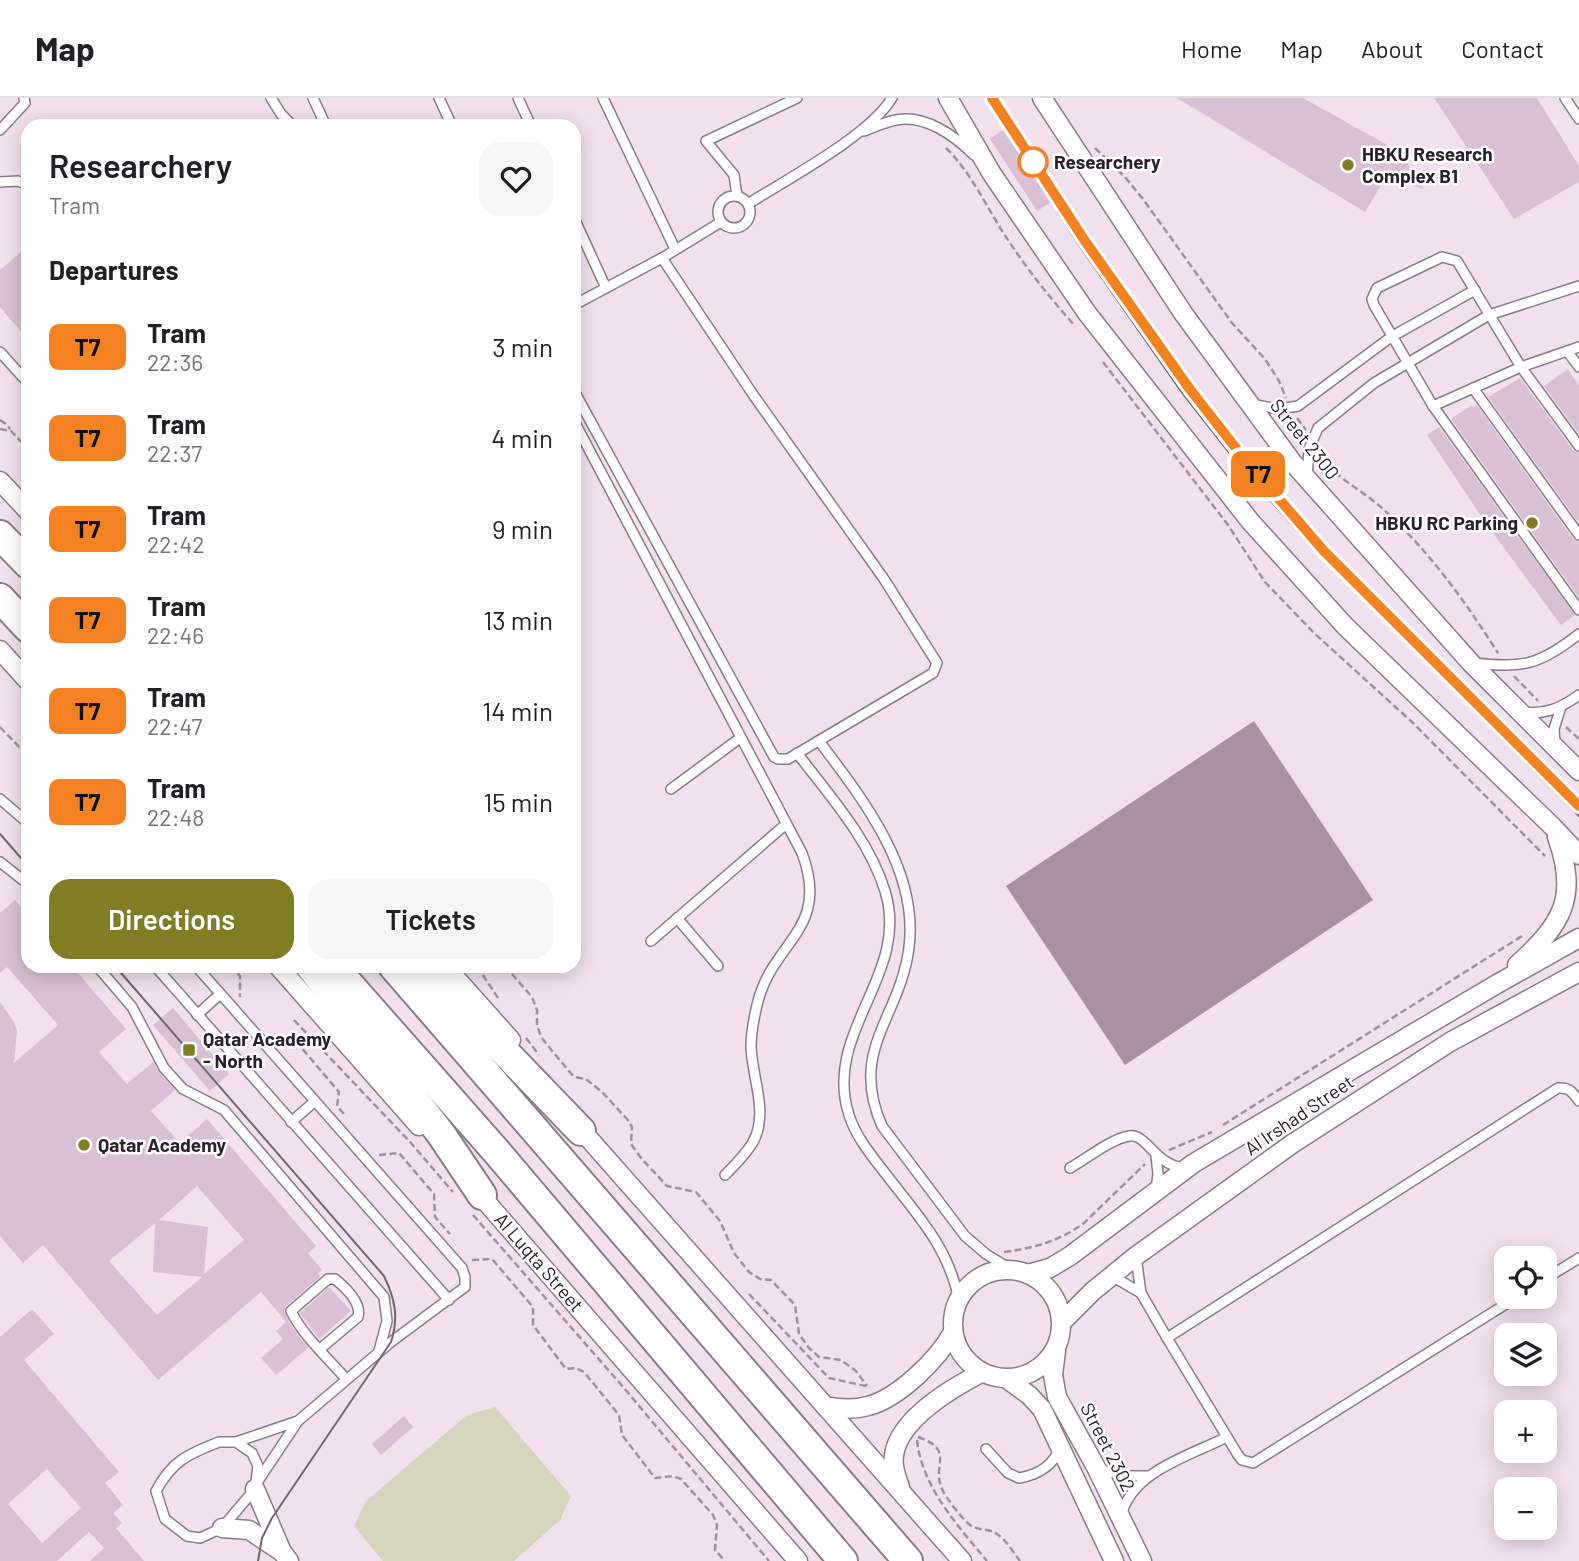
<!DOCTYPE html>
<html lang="en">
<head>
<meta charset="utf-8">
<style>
	:root { --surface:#fff; --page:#f6f6f6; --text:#202124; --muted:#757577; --line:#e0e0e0; --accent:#807d24 }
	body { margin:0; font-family:Barlow,sans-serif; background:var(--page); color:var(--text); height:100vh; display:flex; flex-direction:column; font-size:26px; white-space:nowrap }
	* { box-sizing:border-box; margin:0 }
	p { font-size:23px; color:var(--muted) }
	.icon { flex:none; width:38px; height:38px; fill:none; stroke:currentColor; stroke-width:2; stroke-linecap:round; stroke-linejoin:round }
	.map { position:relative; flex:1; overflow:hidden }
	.sheet { position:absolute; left:21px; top:21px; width:560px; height:854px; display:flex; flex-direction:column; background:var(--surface); border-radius:21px; box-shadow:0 4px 18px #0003 }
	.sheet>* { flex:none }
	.badge { padding:0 14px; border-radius:10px; font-size:24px; line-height:46px }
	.buttons { position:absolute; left:1494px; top:1148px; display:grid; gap:14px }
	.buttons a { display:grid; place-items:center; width:63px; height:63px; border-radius:14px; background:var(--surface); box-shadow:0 4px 18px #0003; font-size:35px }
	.map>.badge { position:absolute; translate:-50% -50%; box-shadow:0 0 0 4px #fff }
	h2 { padding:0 28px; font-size:26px; line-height:63px }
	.round { display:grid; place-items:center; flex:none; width:74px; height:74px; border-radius:21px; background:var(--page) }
	.head { display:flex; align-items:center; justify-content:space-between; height:119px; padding:0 28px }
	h1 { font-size:33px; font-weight:600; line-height:52px }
	.cta { display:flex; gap:14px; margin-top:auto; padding:14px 28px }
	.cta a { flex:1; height:80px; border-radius:21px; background:var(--accent); color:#fff; font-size:28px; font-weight:600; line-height:80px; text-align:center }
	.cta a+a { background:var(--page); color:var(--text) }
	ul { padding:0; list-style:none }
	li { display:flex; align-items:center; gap:21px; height:91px; padding:0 28px }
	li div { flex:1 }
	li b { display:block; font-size:26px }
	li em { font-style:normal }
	li .badge { min-width:77px; font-weight:700; text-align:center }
	header { display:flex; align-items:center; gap:42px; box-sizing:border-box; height:98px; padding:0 35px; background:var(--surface); border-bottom:2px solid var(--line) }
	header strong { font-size:33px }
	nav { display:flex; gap:38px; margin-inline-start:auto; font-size:24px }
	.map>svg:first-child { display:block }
	.green { fill:#d5d5be }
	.water { fill:#a991a5 }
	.building { fill:#d9c0d6; fill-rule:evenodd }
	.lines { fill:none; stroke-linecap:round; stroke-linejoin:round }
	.service-casing { stroke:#8c7c8a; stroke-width:12 }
	.minor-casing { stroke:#8c7c8a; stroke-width:21 }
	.primary-casing { stroke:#8c7c8a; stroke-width:32 }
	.path { stroke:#9f919d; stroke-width:2.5; stroke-dasharray:7 3.5; stroke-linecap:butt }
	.service { stroke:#fff; stroke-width:9 }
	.minor { stroke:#fff; stroke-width:18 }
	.primary { stroke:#fff; stroke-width:28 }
	.tram { stroke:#716770; stroke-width:2 }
	.line-casing { stroke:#fff; stroke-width:16 }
	.line { stroke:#f58220; stroke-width:10 }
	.stop-dot { fill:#fff; stroke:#f58220; stroke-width:3.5 }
	.poi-dot { fill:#807d24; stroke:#fff; stroke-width:2.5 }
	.labels { text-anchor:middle; stroke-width:5; stroke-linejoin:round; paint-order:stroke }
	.poi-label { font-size:19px; font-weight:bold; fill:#292228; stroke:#fff; text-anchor:start }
	.stop-label { font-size:19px; font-weight:bold; fill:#292228; stroke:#fff; text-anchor:start }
	.street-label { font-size:19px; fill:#292228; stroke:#fff }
</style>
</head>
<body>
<header>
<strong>Map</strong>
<nav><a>Home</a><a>Map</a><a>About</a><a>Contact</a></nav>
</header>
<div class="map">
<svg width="1579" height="1463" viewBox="0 0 1579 1463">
	<rect width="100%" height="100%" fill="#f2e0ef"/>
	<path class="green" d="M495 1309 571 1398 560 1422 514 1463H383L354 1428 366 1403 467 1317Z"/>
	<path class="water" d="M1254 623 1373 802 1125 967 1006 788Z"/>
	<g class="building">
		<path d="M1177 0H1303L1400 54 1424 91 1386 79 1365 114Z"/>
		<path d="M1434 0H1537L1579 68V84L1514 121Z"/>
		<path d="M1015 24 1062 97 1037 113 990 41Z"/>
		<path d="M28 148V242L0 209V172Z"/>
		<path d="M1568 271 1579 288V336L1544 288Z"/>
		<path d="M1520 280 1573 352 1579 355V425L1488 299Z"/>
		<path d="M1472 307 1473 310 1477 307 1573 441 1579 444V500L1451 321Z"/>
		<path d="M1439 329 1575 517 1561 527 1487 427 1427 337Z"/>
		<path d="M15 802 28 817V868H72L126 931 99 954 127 986 153 964 159 974 175 992 151 1013 180 1045 207 1021 316 1148 308 1155 322 1172 318 1176 320 1179 286 1208 284 1213 290 1226 308 1250 276 1277 261 1260 283 1241 276 1233 286 1224 261 1194 158 1282 43 1147 23 1165 0 1138V904L14 924 17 933 14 965 58 927 7 869 0 875V815ZM197 1088 244 1142 204 1176 208 1129 159 1122ZM155 1125 153 1174 202 1179 157 1217 109 1163Z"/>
		<path d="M173 910 229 976 210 993 153 927Z"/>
		<path d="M329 1189 351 1213 319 1241 300 1215Z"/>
		<path d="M32 1211 54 1236 24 1262 119 1374 105 1385 123 1407 113 1415 122 1425 116 1430 144 1463H90L104 1450 89 1434 57 1463H0V1239ZM47 1371 81 1410 42 1445 8 1406Z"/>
		<path d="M404 1318 413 1329 381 1357 372 1346Z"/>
	</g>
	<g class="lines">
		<defs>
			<g id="service">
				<path d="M271 0 281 16 293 28"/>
				<path d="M313 0 326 28"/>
				<path d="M439 0 452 28"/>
				<path d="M518 0 531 28"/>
				<path d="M603 0 675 151"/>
				<path d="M1565 0 1579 21"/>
				<path d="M0 32 25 5 24 0"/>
				<path d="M864 33C874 29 885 24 896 22 925 16 955 38 974 57"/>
				<path d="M0 84 18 83 28 87"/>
				<circle cx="734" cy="114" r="16"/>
				<path d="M737 98 734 77 706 43 797 0"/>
				<path d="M748 106C787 81 869 38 892 0"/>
				<path d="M574 120 606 190"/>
				<path d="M574 207 662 160 721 124"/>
				<path d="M1567 253 1579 269"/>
				<path d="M0 254 28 285"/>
				<path d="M1473 290 1579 437"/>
				<path d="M574 293 774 659 778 661H788L933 575 937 565 884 481 754 298 662 160"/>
				<path d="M1250 306 1279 311 1298 308 1391 239 1475 192"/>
				<path d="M1433 308 1521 269 1579 249"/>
				<path d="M574 323 802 755C831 833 772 842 757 907 754 920 751 935 751 949 752 980 769 1015 753 1044 746 1056 735 1067 725 1077"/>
				<path d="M1579 348 1521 269 1457 163 1442 159 1377 190 1372 201 1374 207 1433 308 1579 512"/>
				<path d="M1307 379 1309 351 1318 330 1374 285 1489 217 1579 188"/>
				<path d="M1475 565C1523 571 1541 566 1579 536"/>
				<path d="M1523 614C1545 617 1561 610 1579 597"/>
				<path d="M819 643C862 700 919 772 909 849 901 919 848 951 882 1028L965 1138 986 1156 1012 1172"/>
				<path d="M1555 645 1554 631 1561 609"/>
				<path d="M797 655C829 697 869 741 885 793 911 877 822 933 849 1017 856 1039 871 1057 885 1075 918 1118 947 1147 959 1201"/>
				<path d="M671 691 740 640"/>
				<path d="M0 701 28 725"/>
				<path d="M0 764 28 786"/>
				<path d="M677 820 718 868"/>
				<path d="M651 843 785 727"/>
				<path d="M97 868 132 909 164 970 183 991 224 1012 384 1199 387 1223 379 1253"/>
				<path d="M155 868 449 1202"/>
				<path d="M196 868 462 1170 465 1179V1189L391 1244 298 1323 258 1383"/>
				<path d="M197 917 220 896"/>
				<path d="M291 1024 314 1004"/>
				<path d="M1070 1070C1086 1061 1111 1041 1129 1038 1147 1035 1155 1068 1185 1070"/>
				<path d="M1156 1091 1158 1076 1156 1058"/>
				<path d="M1136 1159 1141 1195 1167 1240"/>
				<path d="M1112 1178 1141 1195"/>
				<path d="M1545 1181 1579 1160"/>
				<path d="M1517 1199 1253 1365 1242 1362 1238 1357 1167 1240 1558 990C1570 989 1573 995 1579 1003"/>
				<path d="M320 1251 358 1219C362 1205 346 1190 335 1181H328L291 1213C303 1238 328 1260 346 1281"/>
				<path d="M219 1344H236L252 1355 258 1368 255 1391 222 1430 200 1440 187 1438 165 1421 156 1393C172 1363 188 1356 219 1344Z"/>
				<path d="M236 1344 298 1323"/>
				<path d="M986 1351 1008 1375 1019 1380C1038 1377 1054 1367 1060 1349"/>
				<path d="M1097 1371 1127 1378H1147"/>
				<path d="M1121 1418C1132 1373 1189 1358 1227 1339"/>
			</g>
			<g id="minor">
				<path d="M948 0 992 76 1087 215 1250 423 1346 529 1553 729 1579 757"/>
				<path d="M1042 0 1183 215 1293 365 1471 565 1579 673"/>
				<path d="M0 383 28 413"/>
				<path d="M0 552 28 583"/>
				<path d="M1517 867C1562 826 1579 800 1557 739"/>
				<path d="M278 868 419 1028"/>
				<path d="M445 868 511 942"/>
				<path d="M575 1025 962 1463"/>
				<path d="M475 1091 798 1463"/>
				<circle cx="1007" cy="1226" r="54"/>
				<path d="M1028 1176 1050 1170 1070 1158 1194 1065 1497 886 1579 840"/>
				<path d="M1062 1224 1093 1193 1136 1158 1292 1046 1450 944 1579 874"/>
				<path d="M1056 1253 1053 1277 1057 1299 1097 1371 1142 1463"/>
				<path d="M1007 1281 1029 1297 1042 1311 1114 1463"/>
				<path d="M825 1308C840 1311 854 1312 868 1308 899 1300 938 1261 953 1234"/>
				<path d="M900 1389C896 1379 892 1368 894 1357 899 1321 952 1290 981 1275"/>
				<path d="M255 1391 282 1454 289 1463"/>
				<path d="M222 1430 249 1432 282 1454"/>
			</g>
			<g id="primary">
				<path d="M0 437 28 466"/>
				<path d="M0 500 28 530"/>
				<path d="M310 868 441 1036 482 1097"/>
				<path d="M333 868 496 1053 843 1463"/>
				<path d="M393 868 908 1463"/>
				<path d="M422 868 581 1033"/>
			</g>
		</defs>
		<use href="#service" class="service-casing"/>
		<use href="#minor" class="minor-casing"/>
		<use href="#primary" class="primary-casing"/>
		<g class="path">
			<path d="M946 50C971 74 987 110 1006 139 1027 171 1050 200 1075 228"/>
			<path d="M1095 50 1125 79 1143 101 1232 225 1265 261 1279 283 1286 300"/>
			<path d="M1103 264 1228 427 1265 484 1314 535 1412 624 1545 758"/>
			<path d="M1297 320 1306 332"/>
			<path d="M0 322 6 326 10 331"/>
			<path d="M0 331 11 333 28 351"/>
			<path d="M1321 359C1333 378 1365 394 1383 411 1429 453 1465 503 1498 555"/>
			<path d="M1514 578 1538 603"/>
			<path d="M0 629 28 658"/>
			<path d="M1566 629 1579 641"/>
			<path d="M230 868 240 878V899"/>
			<path d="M477 868 500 903"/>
			<path d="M505 868 532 899 537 912V927L541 939 553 954 574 979 586 981 602 994 627 1021 632 1029 631 1046 641 1060 667 1088 696 1094 720 1123 734 1155 749 1174 760 1181 771 1182 795 1207 799 1236 809 1250 819 1259 841 1262 856 1273 867 1288"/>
			<path d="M294 922 411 1045 453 1094"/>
			<path d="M276 940 294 941 339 994 337 1008 344 1016"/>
			<path d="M526 940 539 957"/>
			<path d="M1223 1027 1522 838"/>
			<path d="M1169 1052 1212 1034"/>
			<path d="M379 1057 399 1055 434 1096 435 1119 450 1136"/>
			<path d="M473 1117 624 1290 769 1463"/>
			<path d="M1004 1154C1035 1150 1059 1143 1084 1125L1145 1066"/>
			<path d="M472 1162 492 1161 533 1209V1227L566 1271 576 1270 584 1274 619 1317 622 1337 655 1380 673 1378 681 1381 713 1417 717 1427 715 1452 725 1463"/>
			<path d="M749 1196 829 1280 870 1289"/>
			<path d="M918 1339C956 1352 931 1367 942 1391 946 1400 965 1425 973 1429 980 1432 988 1431 994 1434 1005 1440 1013 1454 1020 1463"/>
			<path d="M917 1342C922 1389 958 1428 987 1463"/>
		</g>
		<use href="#service" class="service"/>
		<use href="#minor" class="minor"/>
		<use href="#primary" class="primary"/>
		<g class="tram">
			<path d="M986 0 1079 147 1183 296 1238 366 1318 456 1579 718"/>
			<path d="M0 736 28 768"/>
			<path d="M115 868 384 1178C395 1201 399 1219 391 1244L272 1420 262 1440 258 1463"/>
		</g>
	</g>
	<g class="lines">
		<defs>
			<path id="line" d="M992 0 1085 143 1189 290 1242 358 1323 452 1579 708"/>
		</defs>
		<use href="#line" class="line-casing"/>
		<use href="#line" class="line"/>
	</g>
	<circle class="stop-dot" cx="1033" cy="64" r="14"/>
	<g class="poi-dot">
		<circle cx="1348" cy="67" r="7"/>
		<circle cx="1532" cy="425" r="7"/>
		<rect x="182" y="945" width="14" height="14" rx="3.5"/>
		<circle cx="84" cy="1047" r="7"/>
	</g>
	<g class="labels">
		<g class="poi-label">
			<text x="1362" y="63">HBKU Research<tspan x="1362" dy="22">Complex B1</tspan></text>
			<text x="1518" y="432" text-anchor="end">HBKU RC Parking</text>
			<text x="203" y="948">Qatar Academy<tspan x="203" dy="22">- North</tspan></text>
			<text x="98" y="1054">Qatar Academy</text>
		</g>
		<g class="stop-label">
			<text x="1054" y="71">Researchery</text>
		</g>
		<g class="street-label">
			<text transform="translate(1305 341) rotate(51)" y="7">Street 2300</text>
			<text transform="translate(1299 1017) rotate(-34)" y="7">Al Irshad Street</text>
			<text transform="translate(539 1164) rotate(49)" y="7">Al Luqta Street</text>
			<text transform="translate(1108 1349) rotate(63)" y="7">Street 2302</text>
		</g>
	</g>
</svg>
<div class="buttons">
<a><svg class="icon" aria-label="locate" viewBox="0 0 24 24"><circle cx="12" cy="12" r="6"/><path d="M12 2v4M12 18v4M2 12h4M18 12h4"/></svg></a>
<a><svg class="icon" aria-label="layers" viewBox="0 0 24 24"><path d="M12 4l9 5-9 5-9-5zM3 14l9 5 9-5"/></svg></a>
<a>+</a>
<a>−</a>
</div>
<b class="badge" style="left:1258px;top:376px;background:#f58220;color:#111">T7</b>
<section class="sheet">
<div class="head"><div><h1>Researchery</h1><p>Tram</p></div><a class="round"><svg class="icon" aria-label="heart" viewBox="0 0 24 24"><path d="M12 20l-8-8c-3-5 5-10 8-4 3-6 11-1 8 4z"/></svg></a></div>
<h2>Departures</h2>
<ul>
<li><span class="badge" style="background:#f58220;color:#111">T7</span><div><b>Tram</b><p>22:36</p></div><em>3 min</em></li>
<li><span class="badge" style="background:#f58220;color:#111">T7</span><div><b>Tram</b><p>22:37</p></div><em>4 min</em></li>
<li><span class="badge" style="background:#f58220;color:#111">T7</span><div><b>Tram</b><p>22:42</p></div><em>9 min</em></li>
<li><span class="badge" style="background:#f58220;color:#111">T7</span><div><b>Tram</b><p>22:46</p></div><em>13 min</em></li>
<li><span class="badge" style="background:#f58220;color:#111">T7</span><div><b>Tram</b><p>22:47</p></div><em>14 min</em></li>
<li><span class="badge" style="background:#f58220;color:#111">T7</span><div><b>Tram</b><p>22:48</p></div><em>15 min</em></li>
</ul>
<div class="cta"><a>Directions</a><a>Tickets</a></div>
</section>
</div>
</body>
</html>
